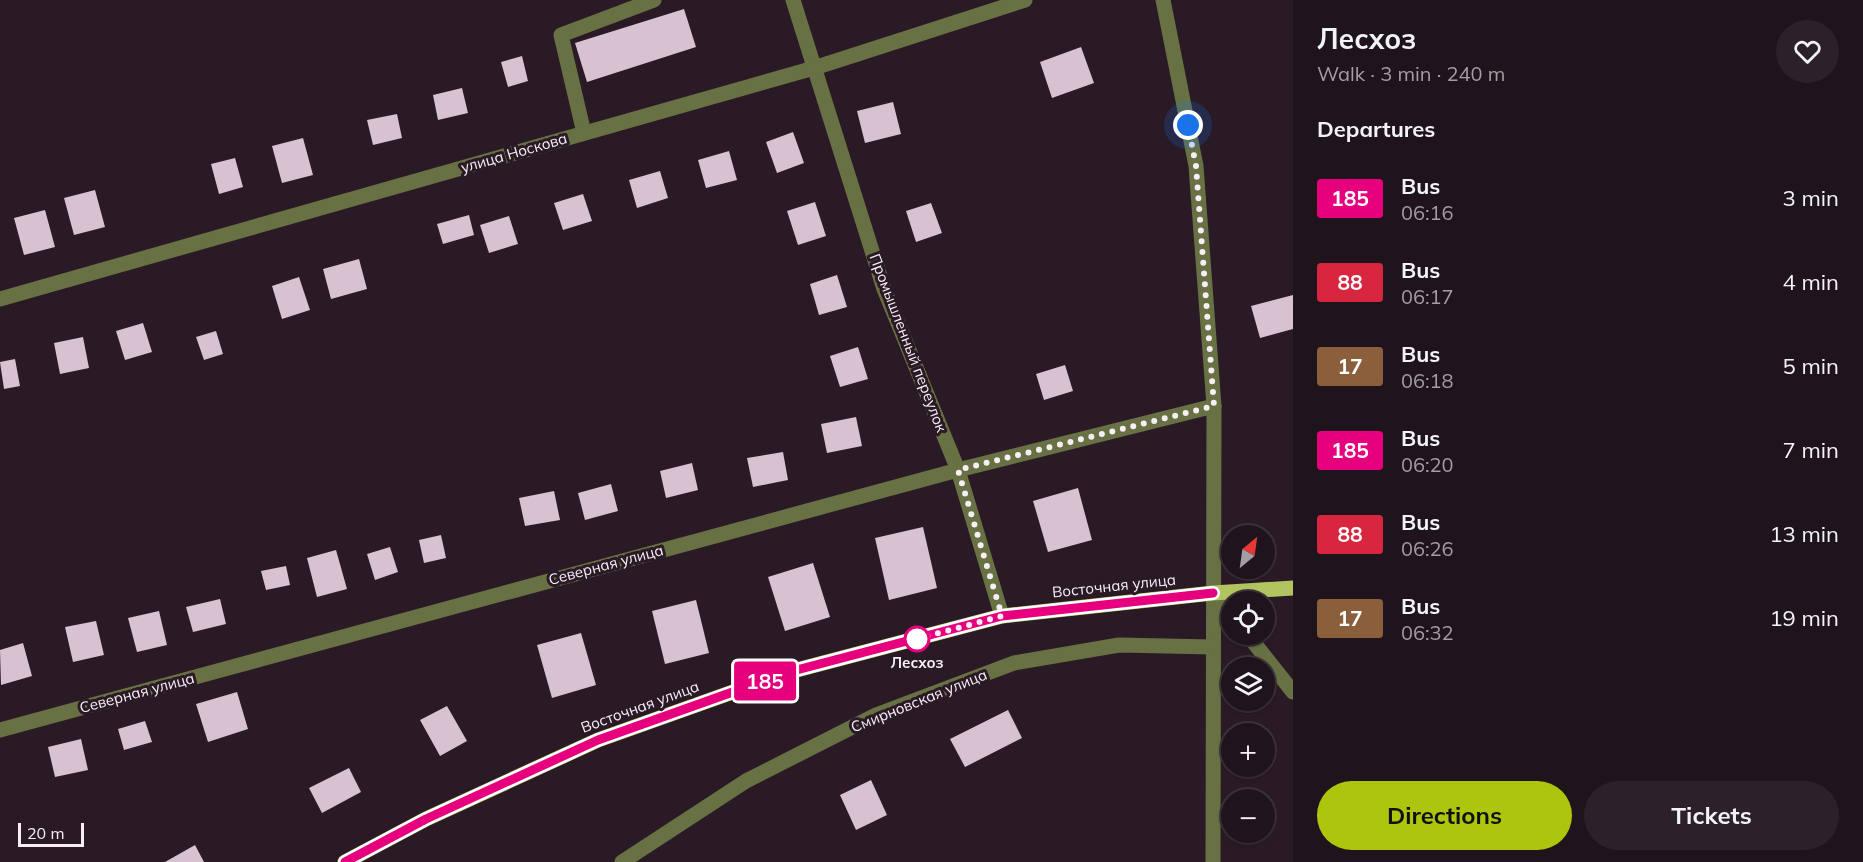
<!DOCTYPE html>
<html lang="en">
<head>
<meta charset="utf-8">
<style>
	:root { --surface:#20141c; --page:#2d2129; --text:#f1f3f6; --muted:#a29ea3; --line:#3d333b; --accent:#adc60d }
	body { margin:0; font-family:Mulish,sans-serif; background:var(--page); color:var(--text); height:100vh; display:flex; flex-direction:column; font-size:22px; white-space:nowrap }
	* { box-sizing:border-box; margin:0 }
	p { font-size:20px; color:var(--muted) }
	.icon { flex:none; width:33px; height:33px; fill:none; stroke:currentColor; stroke-width:2; stroke-linecap:round; stroke-linejoin:round }
	.map { position:relative; flex:1; overflow:hidden }
	.sheet { display:flex; flex-direction:column; background:var(--surface); width:570px }
	.sheet>* { flex:none }
	.badge { padding:0 12px; border-radius:4px; font-size:21px; line-height:39px }
	.needle { width:39px; rotate:29deg }
	.controls { position:absolute; left:1221px; top:525px; display:grid; gap:12px }
	.controls a { display:grid; place-items:center; width:54px; height:54px; border-radius:50%; background:var(--surface); box-shadow:0 2px 4px #0004,0 0 0 2px var(--line); font-size:30px }
	.scale { position:absolute; left:18px; bottom:15px; width:66px; box-sizing:border-box; padding-left:6px; border:3px solid #faeef6; border-top:0; font-size:16px; line-height:21px; white-space:nowrap; color:#faeef6; -webkit-text-stroke:4px #2a1a25; paint-order:stroke }
	.you { position:absolute; width:30px; height:30px; margin:-15px; border:4px solid #fff; border-radius:50%; background:#1a73e8; box-shadow:0 0 0 9px #1a73e833 }
	.map>.badge { position:absolute; translate:-50% -50%; box-shadow:0 0 0 3px #fff }
	h2 { padding:0 24px; font-size:22px; line-height:54px }
	.round { display:grid; place-items:center; flex:none; width:63px; height:63px; border-radius:32px; background:var(--page) }
	.headline { display:flex; align-items:center; justify-content:space-between; height:102px; padding:0 24px }
	h1 { font-size:28px; font-weight:700; line-height:45px }
	.primary-button { display:flex; gap:12px; margin-top:auto; padding:12px 24px }
	.primary-button a { flex:1; height:69px; border-radius:36px; background:var(--accent); color:#111; font-size:24px; font-weight:700; line-height:69px; text-align:center }
	.primary-button a+a { background:var(--page); color:var(--text) }
	ul { padding:0; list-style:none }
	li { display:flex; align-items:center; gap:18px; height:84px; padding:0 24px }
	li div { flex:1 }
	li b { display:block; font-size:22px }
	li em { font-style:normal }
	li .badge { min-width:66px; font-weight:700; text-align:center }
	main { display:flex; flex:1; min-height:0 }
	.map>svg:first-child { display:block }
	.building { fill:#d8c1d0 }
	.lines { fill:none; stroke-linecap:round; stroke-linejoin:round }
	.minor { stroke:#677143; stroke-width:15 }
	.major { stroke:#b1c460; stroke-width:15 }
	.line-casing { stroke:#fff; stroke-width:14 }
	.line { stroke:#e6007e; stroke-width:9 }
	.walk { stroke:#faeef6; stroke-width:6; stroke-dasharray:0 10.8 }
	.stop-dot { fill:#fff; stroke:#e6007e; stroke-width:3 }
	.labels { text-anchor:middle; stroke-width:6; stroke-linejoin:round; paint-order:stroke }
	.street-label { font-size:15px; fill:#faeef6; stroke:#2a1a25 }
	.stop-label { font-size:15px; font-weight:bold; fill:#faeef6; stroke:#2a1a25 }
</style>
</head>
<body>
<main>
<div class="map">
<svg width="1293" height="862" viewBox="0 0 1293 862">
	<rect width="100%" height="100%" fill="#2a1a25"/>
	<g class="building">
		<path d="M684 9 696 47 587 82 575 43Z"/>
		<path d="M1081 47 1094 83 1052 98 1040 62Z"/>
		<path d="M522 56 528 81 508 87 501 62Z"/>
		<path d="M462 88 468 113 438 120 433 95Z"/>
		<path d="M893 102 901 134 865 143 857 111Z"/>
		<path d="M397 114 402 138 373 145 367 120Z"/>
		<path d="M793 132 804 163 777 173 766 142Z"/>
		<path d="M303 138 313 175 282 183 272 146Z"/>
		<path d="M729 151 737 180 706 188 698 160Z"/>
		<path d="M235 158 243 187 219 194 211 164Z"/>
		<path d="M660 171 668 198 637 208 629 180Z"/>
		<path d="M95 190 105 227 74 235 64 198Z"/>
		<path d="M583 194 592 221 563 230 554 203Z"/>
		<path d="M815 202 826 236 798 245 787 211Z"/>
		<path d="M931 203 942 233 916 242 906 211Z"/>
		<path d="M45 210 55 247 24 255 14 218Z"/>
		<path d="M469 215 474 235 443 244 437 224Z"/>
		<path d="M509 216 518 244 489 253 480 225Z"/>
		<path d="M359 259 367 289 331 299 323 269Z"/>
		<path d="M837 275 847 307 819 315 810 284Z"/>
		<path d="M299 277 310 310 282 319 272 286Z"/>
		<path d="M1293 295V329L1260 338 1251 306Z"/>
		<path d="M143 323 152 352 125 360 116 331Z"/>
		<path d="M216 331 223 354 204 360 196 337Z"/>
		<path d="M83 337 89 368 60 374 54 343Z"/>
		<path d="M858 347 868 379 840 387 830 356Z"/>
		<path d="M15 359 20 386 4 389 0 362Z"/>
		<path d="M1065 365 1073 391 1044 400 1036 374Z"/>
		<path d="M856 417 862 446 827 453 821 424Z"/>
		<path d="M783 452 788 480 753 487 747 458Z"/>
		<path d="M692 463 698 490 666 498 660 471Z"/>
		<path d="M611 484 618 511 585 520 578 493Z"/>
		<path d="M1078 488 1092 540 1048 552 1033 501Z"/>
		<path d="M554 491 560 520 525 526 519 498Z"/>
		<path d="M923 527 937 588 889 600 875 538Z"/>
		<path d="M441 535 446 558 424 563 419 540Z"/>
		<path d="M390 547 398 572 375 580 367 554Z"/>
		<path d="M336 550 347 589 317 597 307 558Z"/>
		<path d="M813 563 830 617 785 631 768 577Z"/>
		<path d="M286 566 290 585 266 590 261 571Z"/>
		<path d="M220 599 226 624 193 632 186 607Z"/>
		<path d="M696 600 709 653 665 664 652 611Z"/>
		<path d="M159 611 167 645 137 652 128 618Z"/>
		<path d="M96 621 104 655 73 662 65 627Z"/>
		<path d="M581 633 596 685 552 698 537 645Z"/>
		<path d="M23 643 32 676 1 685 0 650Z"/>
		<path d="M237 692 248 729 208 742 196 704Z"/>
		<path d="M447 706 467 741 440 756 420 720Z"/>
		<path d="M1008 710 1022 738 965 767 950 739Z"/>
		<path d="M145 721 152 742 124 750 118 729Z"/>
		<path d="M81 739 88 770 55 777 48 747Z"/>
		<path d="M349 768 361 792 322 813 309 788Z"/>
		<path d="M871 780 887 815 856 830 840 795Z"/>
		<path d="M195 845 204 862H165Z"/>
	</g>
	<g class="lines">
		<g class="minor">
			<path d="M793 0 884 289 958 470 1002 616"/>
			<path d="M1163 0 1196 166 1214 406 1213 862"/>
			<path d="M584 133 561 35 654 0"/>
			<path d="M0 299 814 68 1025 0"/>
			<path d="M1213 593 1232 616"/>
			<path d="M1247 634 1293 692"/>
			<path d="M0 730 958 470 1214 406"/>
			<path d="M622 862 746 781 876 715 1014 663 1119 645 1213 647"/>
		</g>
		<path class="major" d="M345 862 426 819 598 740 789 672 1002 616 1213 593 1293 588"/>
	</g>
	<g class="lines">
		<defs>
			<path id="line" d="M345 862 426 819 598 740 789 672 1002 616 1213 593"/>
		</defs>
		<use href="#line" class="line-casing"/>
		<use href="#line" class="line"/>
		<path class="walk" d="M917 639 1002 616 958 470 1214 406 1196 166 1188 125"/>
	</g>
	<circle class="stop-dot" cx="917" cy="639" r="12"/>
	<g class="labels">
		<g class="street-label">
			<text transform="translate(514 153) rotate(-16)" y="5">улица Носкова</text>
			<text transform="translate(908 343) rotate(69)" y="5">Промышленный переулок</text>
			<text transform="translate(606 565) rotate(-15)" y="5">Северная улица</text>
			<text transform="translate(1114 586) rotate(-6)" y="5">Восточная улица</text>
			<text transform="translate(137 693) rotate(-15)" y="5">Северная улица</text>
			<text transform="translate(919 701) rotate(-22)" y="5">Смирновская улица</text>
			<text transform="translate(640 707) rotate(-20)" y="5">Восточная улица</text>
		</g>
		<g class="stop-label">
			<text x="917" y="668">Лесхоз</text>
		</g>
	</g>
</svg>
<div class="controls">
<a><svg class="needle" viewBox="-14 -14 28 28"><path d="M0-13l5 13h-10z" fill="#e53935"/><path d="M0 13l5-13h-10z" fill="#a29ea3"/></svg></a>
<a><svg class="icon" aria-label="locate" viewBox="0 0 24 24"><circle cx="12" cy="12" r="6"/><path d="M12 2v4M12 18v4M2 12h4M18 12h4"/></svg></a>
<a><svg class="icon" aria-label="layers" viewBox="0 0 24 24"><path d="M12 4l9 5-9 5-9-5zM3 14l9 5 9-5"/></svg></a>
<a>+</a>
<a>−</a>
</div>
<div class="scale">20 m</div>
<div class="you" style="left:1188px;top:125px"></div>
<b class="badge" style="left:765px;top:681px;background:#e6007e;color:#fff">185</b>
</div>
<section class="sheet">
<div class="headline"><div><h1>Лесхоз</h1><p>Walk · 3 min · 240 m</p></div><a class="round"><svg class="icon" aria-label="heart" viewBox="0 0 24 24"><path d="M12 20l-8-8c-3-5 5-10 8-4 3-6 11-1 8 4z"/></svg></a></div>
<h2>Departures</h2>
<ul>
<li><span class="badge" style="background:#e6007e;color:#fff">185</span><div><b>Bus</b><p>06:16</p></div><em>3 min</em></li>
<li><span class="badge" style="background:#d7263d;color:#fff">88</span><div><b>Bus</b><p>06:17</p></div><em>4 min</em></li>
<li><span class="badge" style="background:#8b5e3c;color:#fff">17</span><div><b>Bus</b><p>06:18</p></div><em>5 min</em></li>
<li><span class="badge" style="background:#e6007e;color:#fff">185</span><div><b>Bus</b><p>06:20</p></div><em>7 min</em></li>
<li><span class="badge" style="background:#d7263d;color:#fff">88</span><div><b>Bus</b><p>06:26</p></div><em>13 min</em></li>
<li><span class="badge" style="background:#8b5e3c;color:#fff">17</span><div><b>Bus</b><p>06:32</p></div><em>19 min</em></li>
</ul>
<div class="primary-button"><a>Directions</a><a>Tickets</a></div>
</section>
</main>
</body>
</html>
